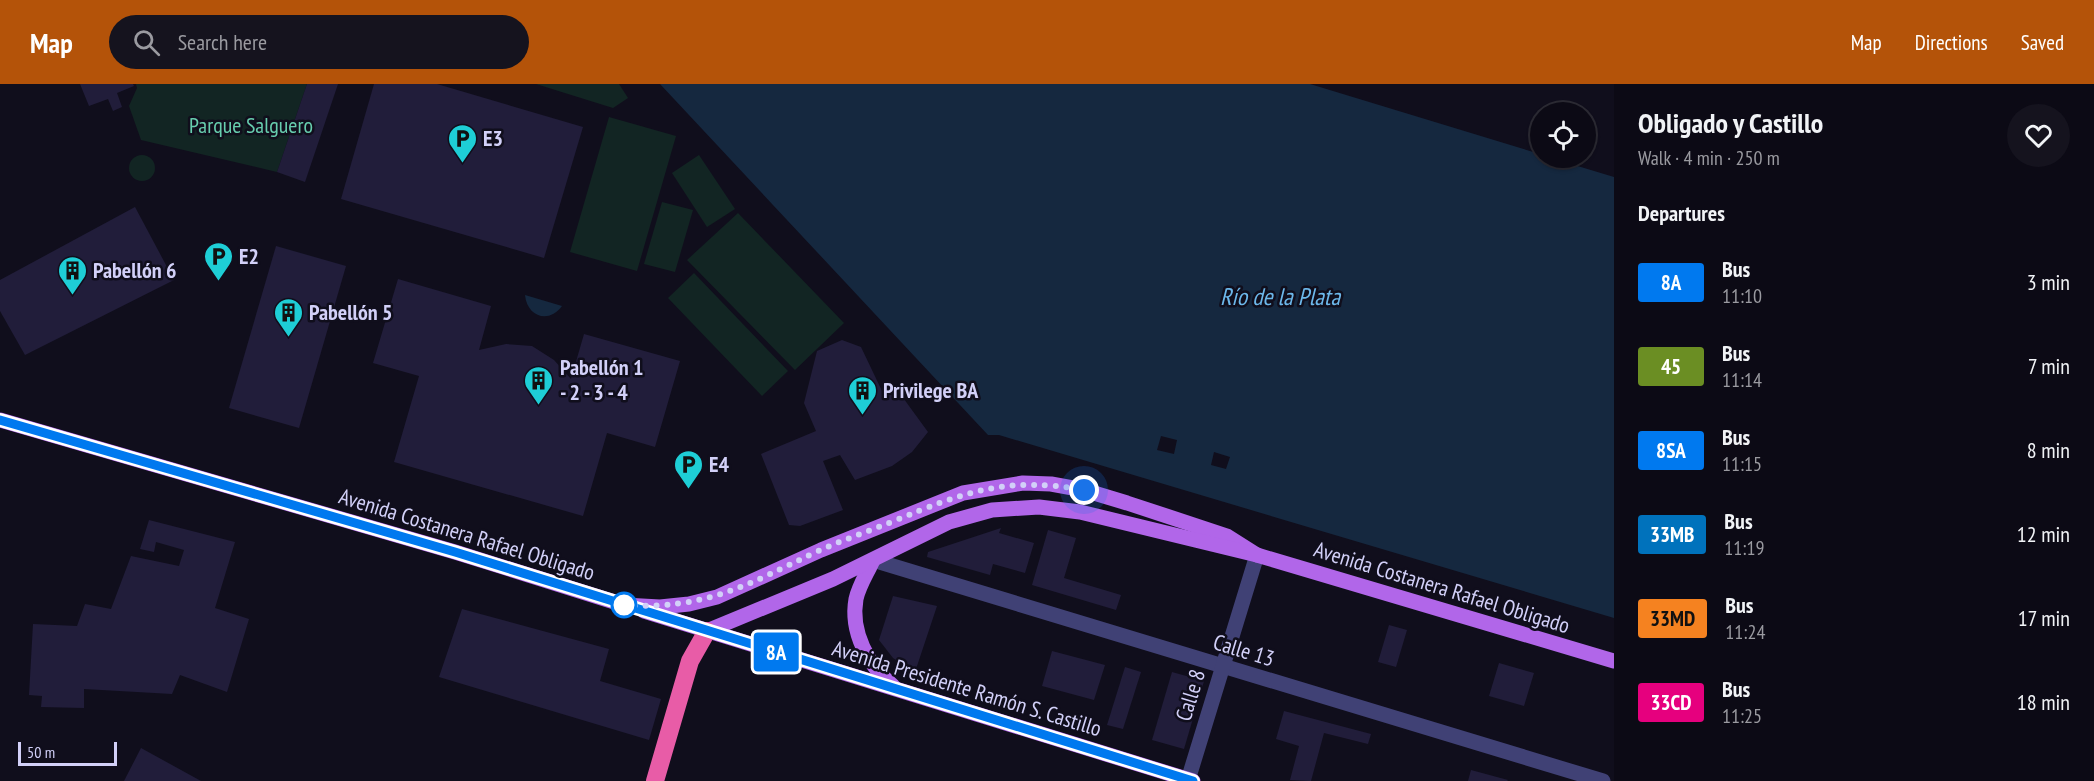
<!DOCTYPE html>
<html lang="en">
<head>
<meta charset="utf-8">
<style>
	:root { --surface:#0c0a15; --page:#15131e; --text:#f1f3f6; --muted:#9a9aa0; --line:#2c2b34; --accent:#b45309 }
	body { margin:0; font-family:"PT Sans Narrow",sans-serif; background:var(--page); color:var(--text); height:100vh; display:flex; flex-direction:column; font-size:22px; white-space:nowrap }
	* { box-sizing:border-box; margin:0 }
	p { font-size:20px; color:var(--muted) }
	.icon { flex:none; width:33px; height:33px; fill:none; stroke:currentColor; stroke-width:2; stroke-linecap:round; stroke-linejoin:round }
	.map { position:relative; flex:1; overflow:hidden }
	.side { display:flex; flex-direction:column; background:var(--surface); width:480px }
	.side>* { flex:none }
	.badge { padding:0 12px; border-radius:4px; font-size:21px; line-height:39px }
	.tools { position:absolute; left:1530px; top:18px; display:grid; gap:12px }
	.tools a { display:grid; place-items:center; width:66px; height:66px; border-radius:50%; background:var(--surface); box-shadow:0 2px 4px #0004,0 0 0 2px var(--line); font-size:30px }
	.scale { position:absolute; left:18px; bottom:15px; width:99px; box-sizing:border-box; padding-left:6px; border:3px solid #d2d0f8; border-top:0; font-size:16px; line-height:21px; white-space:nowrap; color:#d2d0f8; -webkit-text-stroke:4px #100e1c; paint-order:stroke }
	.you { position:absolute; width:30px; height:30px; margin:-15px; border:4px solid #fff; border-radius:50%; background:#1a73e8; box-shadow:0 0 0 9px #1a73e833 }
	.map>.badge { position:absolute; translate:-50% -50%; box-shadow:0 0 0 3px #fff }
	h2 { padding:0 24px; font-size:22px; line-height:54px }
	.round { display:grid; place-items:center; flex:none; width:63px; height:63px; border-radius:32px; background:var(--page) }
	.headline { display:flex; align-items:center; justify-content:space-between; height:102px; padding:0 24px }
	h1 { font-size:28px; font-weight:800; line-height:45px }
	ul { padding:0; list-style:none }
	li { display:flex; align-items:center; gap:18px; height:84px; padding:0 24px }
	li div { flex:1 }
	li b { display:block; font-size:22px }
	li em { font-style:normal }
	li .badge { min-width:66px; font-weight:700; text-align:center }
	header { display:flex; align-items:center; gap:36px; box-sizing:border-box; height:84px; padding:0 30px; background:var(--accent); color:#fff }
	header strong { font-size:28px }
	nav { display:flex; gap:33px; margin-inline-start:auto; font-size:21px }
	.search { width:420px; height:54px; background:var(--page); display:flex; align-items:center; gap:15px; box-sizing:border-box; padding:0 21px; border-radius:33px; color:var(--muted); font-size:22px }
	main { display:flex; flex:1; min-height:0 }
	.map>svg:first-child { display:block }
	.green { fill:#122523 }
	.water { fill:#15283f }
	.pier { fill:#100e1c }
	.building { fill:#211d3a }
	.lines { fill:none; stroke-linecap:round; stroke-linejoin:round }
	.minor { stroke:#404175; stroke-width:15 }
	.major { stroke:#b166e9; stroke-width:15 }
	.highway { stroke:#e85ca7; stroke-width:18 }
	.line-casing { stroke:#fff; stroke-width:14 }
	.line { stroke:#0079ef; stroke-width:9 }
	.walk { stroke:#d2d0f8; stroke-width:6; stroke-dasharray:0 10.8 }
	.stop-dot { fill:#fff; stroke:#0079ef; stroke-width:3 }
	.labels { text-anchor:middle; stroke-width:5; stroke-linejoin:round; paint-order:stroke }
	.park-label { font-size:22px; fill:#67cdae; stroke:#100e1c }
	.poi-label { font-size:22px; font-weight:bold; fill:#d2d0f8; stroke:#100e1c; text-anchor:start }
	.street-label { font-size:22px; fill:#d2d0f8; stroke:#100e1c }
	.water-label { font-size:24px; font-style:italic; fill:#6cb7ea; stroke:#100e1c }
</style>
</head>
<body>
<header>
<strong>Map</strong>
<div class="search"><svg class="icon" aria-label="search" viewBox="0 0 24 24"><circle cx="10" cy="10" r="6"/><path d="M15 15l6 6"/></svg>Search here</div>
<nav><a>Map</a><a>Directions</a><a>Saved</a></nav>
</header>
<main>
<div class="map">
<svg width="1614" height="697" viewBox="0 0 1614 697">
	<rect width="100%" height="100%" fill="#100e1c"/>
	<g class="green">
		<path d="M136 0H307L277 88 141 56 129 22 137 4Z"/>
		<path d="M536 0H619L628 14 613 24Z"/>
		<path d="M609 33 676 52 637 187 570 168Z"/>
		<path d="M699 71 735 125 707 143 672 89Z"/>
		<circle cx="142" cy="84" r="13"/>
		<path d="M662 118 693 126 675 188 644 180Z"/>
		<path d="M738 129 844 239 795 286 687 176Z"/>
		<path d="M694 189 788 287 762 312 668 214Z"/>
	</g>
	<g class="water">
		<path d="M660 0H1310L1540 70V74H1551L1614 93V534L999 351H988Z"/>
		<path d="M525 211 562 222C549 240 527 233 525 211Z"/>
	</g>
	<g class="pier">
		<path d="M1161 352 1177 356 1174 370 1157 366Z"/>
		<path d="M1214 368 1230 373 1226 385 1211 381Z"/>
	</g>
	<g class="building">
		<path d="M80 0H133L134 2 117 9 122 23 113 27 108 15 89 22Z"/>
		<path d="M307 0H338L305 98 277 88Z"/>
		<path d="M374 0H437L583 43 544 174 341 115Z"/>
		<path d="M135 123 174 196 25 271 0 227V196Z"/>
		<path d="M276 162 346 182 299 344 229 324Z"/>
		<path d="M398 195 491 222 479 266 506 260 532 262 554 276 571 295 584 250 680 277 655 363 607 349 583 432 394 378 419 292 373 279Z"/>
		<path d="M842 256 861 263 882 307 893 300 928 348 912 368 892 382 855 396 840 371 823 377 843 426 800 442 789 441 761 370 816 347 804 319 817 267Z"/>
		<path d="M149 436 235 458 215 524 249 535 227 608 180 591 172 610 84 605V624L41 623 42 612 29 611 33 540 77 542 85 520 111 525 131 472 179 482 184 466 156 458 154 468 140 465Z"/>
		<path d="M1001 444 999 449 1034 459 1025 489 993 480 990 491 927 473 928 468Z"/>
		<path d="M1048 446 1076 454 1064 494 1121 511 1116 526 1032 501Z"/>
		<path d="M893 512 937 522 915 588 893 574 879 556Z"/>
		<path d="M462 525 609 565 600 597 661 615 649 656 439 593Z"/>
		<path d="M1389 541 1407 546 1396 583 1378 578Z"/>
		<path d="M1052 567 1105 581 1094 616 1042 602Z"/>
		<path d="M1499 579 1534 589 1524 622 1489 612Z"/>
		<path d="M1125 583 1141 588 1123 645 1107 641Z"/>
		<path d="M1172 588 1204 597 1184 665 1152 656Z"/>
		<path d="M1284 627 1371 650 1368 660 1324 649 1311 697 1290 696 1299 662 1276 655Z"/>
		<path d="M141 664 201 697H124Z"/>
		<path d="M1471 686 1508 696 1507 697H1468Z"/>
	</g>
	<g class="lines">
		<g class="minor">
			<path d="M873 476 1603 697"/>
			<path d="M1188 696 1257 471"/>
		</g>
		<g class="major">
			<path d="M0 336 455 468 624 521 660 523 689 520 717 513 821 466 963 409 1023 399 1051 400 1084 406 1127 419 1227 452 1257 471"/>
			<path d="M873 476C868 488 859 501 856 515 850 548 868 581 893 602"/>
			<path d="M644 527 1193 697"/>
			<path d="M707 547 833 495 949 438 992 426 1039 423 1080 428 1257 471 1614 577"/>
		</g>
		<path class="highway" d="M655 697 690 577 707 547"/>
	</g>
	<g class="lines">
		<defs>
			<path id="line" d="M0 336 455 468 1193 697"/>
		</defs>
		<use href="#line" class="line-casing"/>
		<use href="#line" class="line"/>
		<path class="walk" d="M624 521C706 526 747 501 818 467 843 456 869 447 894 437 965 408 1006 392 1084 406"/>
	</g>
	<defs>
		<symbol id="parking-pin" viewBox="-11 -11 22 30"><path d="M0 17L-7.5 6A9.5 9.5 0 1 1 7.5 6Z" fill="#1eced6" stroke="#100e1c"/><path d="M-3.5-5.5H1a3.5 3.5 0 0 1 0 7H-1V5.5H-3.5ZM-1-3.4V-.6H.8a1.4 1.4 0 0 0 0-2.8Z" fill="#111"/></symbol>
		<symbol id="building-pin" viewBox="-11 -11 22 30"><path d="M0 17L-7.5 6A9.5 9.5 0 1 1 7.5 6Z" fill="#1eced6" stroke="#100e1c"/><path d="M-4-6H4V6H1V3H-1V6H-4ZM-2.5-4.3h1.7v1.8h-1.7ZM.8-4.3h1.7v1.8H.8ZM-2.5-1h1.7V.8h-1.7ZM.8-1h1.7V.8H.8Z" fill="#111"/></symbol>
	</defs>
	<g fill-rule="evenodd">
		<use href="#parking-pin" x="446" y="38" width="33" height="45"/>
		<use href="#parking-pin" x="202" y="156" width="33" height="45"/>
		<use href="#building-pin" x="56" y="170" width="33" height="45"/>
		<use href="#building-pin" x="272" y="212" width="33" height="45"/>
		<use href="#building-pin" x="522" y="280" width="33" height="45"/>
		<use href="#building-pin" x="846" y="290" width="33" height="45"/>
		<use href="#parking-pin" x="672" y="364" width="33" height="45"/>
	</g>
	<circle class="stop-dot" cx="624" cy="521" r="12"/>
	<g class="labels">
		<g class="park-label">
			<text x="251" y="49">Parque Salguero</text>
		</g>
		<g class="poi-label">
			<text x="483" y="62">E3</text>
			<text x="239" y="180">E2</text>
			<text x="93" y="194">Pabellón 6</text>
			<text x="309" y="236">Pabellón 5</text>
			<text x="560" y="291">Pabellón 1<tspan x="560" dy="25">- 2 - 3 - 4</tspan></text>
			<text x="883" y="314">Privilege BA</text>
			<text x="709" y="388">E4</text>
		</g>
		<g class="street-label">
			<text transform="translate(467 450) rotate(17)" y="8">Avenida Costanera Rafael Obligado</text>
			<text transform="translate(1442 503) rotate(17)" y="8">Avenida Costanera Rafael Obligado</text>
			<text transform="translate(1244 566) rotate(17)" y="8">Calle 13</text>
			<text transform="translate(967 604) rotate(17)" y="8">Avenida Presidente Ramón S. Castillo</text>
			<text transform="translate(1190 611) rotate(-73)" y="8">Calle 8</text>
		</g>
		<g class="water-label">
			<text x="1280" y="221">Río de la Plata</text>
		</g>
	</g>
</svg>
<div class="tools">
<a><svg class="icon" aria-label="locate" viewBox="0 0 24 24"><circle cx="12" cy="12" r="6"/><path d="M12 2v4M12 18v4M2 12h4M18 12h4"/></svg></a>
</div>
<div class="scale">50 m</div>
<div class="you" style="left:1084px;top:406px"></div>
<b class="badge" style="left:776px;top:568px;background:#0079ef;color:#fff">8A</b>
</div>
<section class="side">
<div class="headline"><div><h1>Obligado y Castillo</h1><p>Walk · 4 min · 250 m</p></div><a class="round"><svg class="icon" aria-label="heart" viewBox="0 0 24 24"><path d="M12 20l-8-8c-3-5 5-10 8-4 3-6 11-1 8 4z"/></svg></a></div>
<h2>Departures</h2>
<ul>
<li><span class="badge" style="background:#0079ef;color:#fff">8A</span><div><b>Bus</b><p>11:10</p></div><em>3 min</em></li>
<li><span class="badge" style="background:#6b8e23;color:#fff">45</span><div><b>Bus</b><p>11:14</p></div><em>7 min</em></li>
<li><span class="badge" style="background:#0079ef;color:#fff">8SA</span><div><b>Bus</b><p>11:15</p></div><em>8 min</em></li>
<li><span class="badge" style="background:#0072bc;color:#fff">33MB</span><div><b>Bus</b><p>11:19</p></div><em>12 min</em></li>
<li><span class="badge" style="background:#f58220;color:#111">33MD</span><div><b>Bus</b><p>11:24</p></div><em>17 min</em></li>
<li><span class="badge" style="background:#e6007e;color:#fff">33CD</span><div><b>Bus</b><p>11:25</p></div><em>18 min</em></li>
</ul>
</section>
</main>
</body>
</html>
